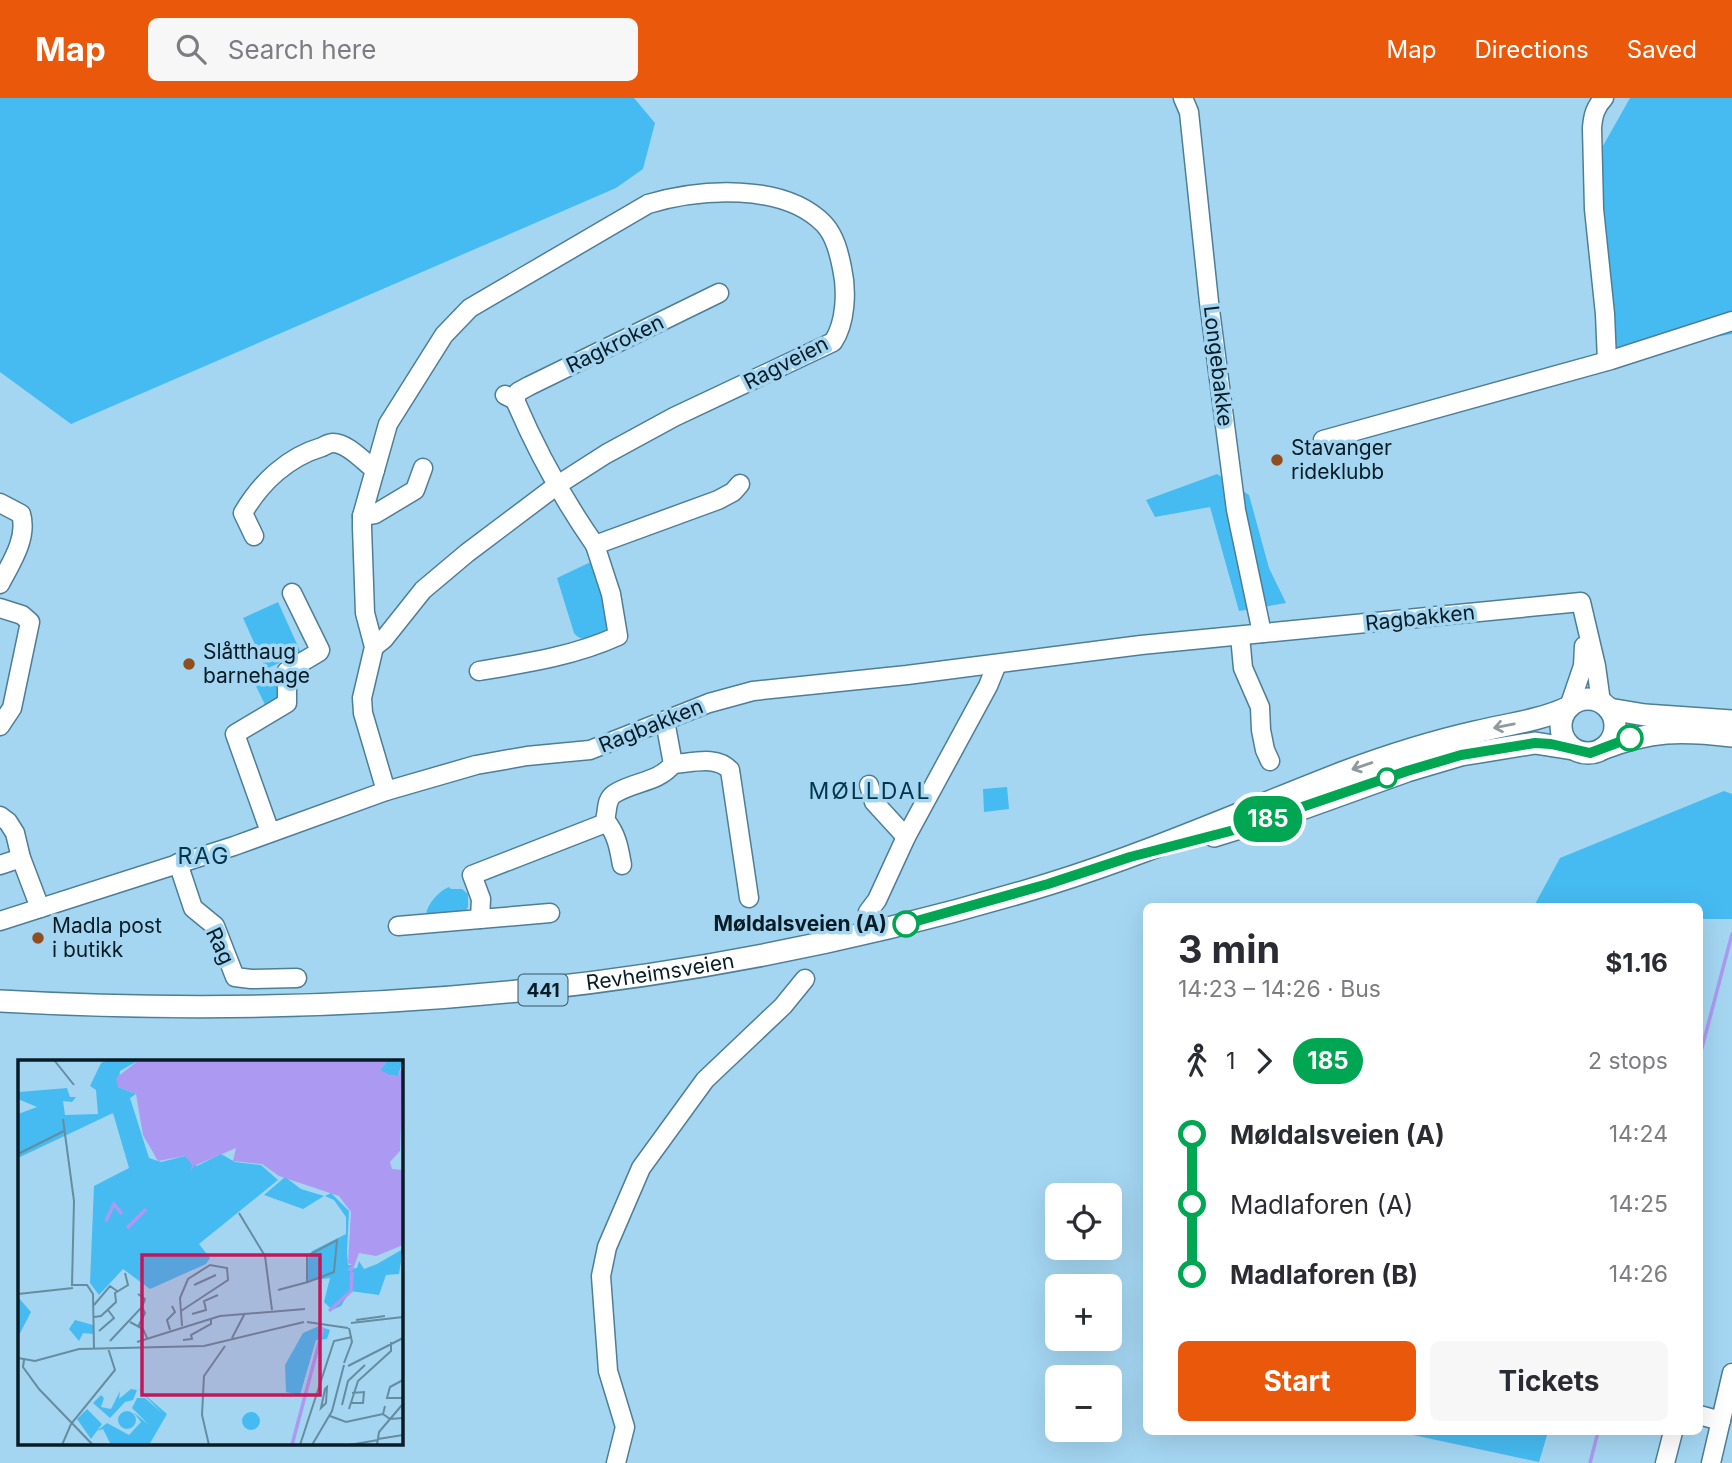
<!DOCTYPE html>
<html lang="en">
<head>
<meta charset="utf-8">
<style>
	:root { --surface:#fff; --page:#f7f7f7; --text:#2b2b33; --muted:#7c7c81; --accent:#ea580c }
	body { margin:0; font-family:Inter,sans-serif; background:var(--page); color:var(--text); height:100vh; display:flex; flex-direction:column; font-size:26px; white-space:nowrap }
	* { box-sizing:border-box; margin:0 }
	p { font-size:23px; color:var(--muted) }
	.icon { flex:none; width:38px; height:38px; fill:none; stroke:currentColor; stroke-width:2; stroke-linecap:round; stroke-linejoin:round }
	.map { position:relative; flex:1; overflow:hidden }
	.sheet { position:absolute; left:1143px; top:805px; width:560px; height:532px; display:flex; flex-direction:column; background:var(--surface); border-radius:10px; box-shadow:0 7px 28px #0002 }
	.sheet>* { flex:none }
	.badge { padding:0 14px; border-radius:23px; font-size:24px; line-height:46px }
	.controls { position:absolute; left:1045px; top:1085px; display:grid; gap:14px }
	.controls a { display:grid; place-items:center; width:77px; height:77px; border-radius:10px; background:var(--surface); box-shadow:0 7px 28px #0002; font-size:35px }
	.map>.badge { position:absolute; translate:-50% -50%; box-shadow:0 0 0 4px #fff }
	.legs { display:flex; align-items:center; gap:10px; height:77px; padding:0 35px; font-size:23px }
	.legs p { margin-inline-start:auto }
	.summary { display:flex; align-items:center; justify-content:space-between; height:119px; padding:0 35px }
	h1 { font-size:38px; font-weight:700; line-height:52px }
	.action { display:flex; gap:14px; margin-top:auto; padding:14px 35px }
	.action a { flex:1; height:80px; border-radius:10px; background:var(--accent); color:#fff; font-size:28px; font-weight:700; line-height:80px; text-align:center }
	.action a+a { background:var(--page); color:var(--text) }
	ul { padding:0 35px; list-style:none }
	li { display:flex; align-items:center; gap:24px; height:70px; font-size:26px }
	li i { display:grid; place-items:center; width:10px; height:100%; margin:0 9px; background:currentColor }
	li i::after { content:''; width:18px; height:18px; margin:-9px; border:5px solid; border-radius:50%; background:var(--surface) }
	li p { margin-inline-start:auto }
	li:first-child i { background:linear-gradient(#0000 50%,currentColor 0) }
	li:last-child i { background:linear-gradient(currentColor 50%,#0000 0) }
	header { display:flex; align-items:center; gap:42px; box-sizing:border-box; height:98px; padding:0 35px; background:var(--accent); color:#fff }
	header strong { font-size:33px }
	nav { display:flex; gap:38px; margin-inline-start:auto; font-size:24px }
	.search { width:490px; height:63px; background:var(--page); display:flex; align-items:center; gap:18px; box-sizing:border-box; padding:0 24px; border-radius:10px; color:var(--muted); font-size:26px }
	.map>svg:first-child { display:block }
	.green { fill:#46bbf1 }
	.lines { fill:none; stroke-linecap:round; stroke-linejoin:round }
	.stream { stroke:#ac99f2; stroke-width:3.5 }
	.minor-casing { stroke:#4e7e97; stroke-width:21 }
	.major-casing { stroke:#4e7e97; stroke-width:24 }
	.minor { stroke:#fff; stroke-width:18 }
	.major { stroke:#fff; stroke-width:21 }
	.oneway { stroke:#90999d }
	.line-1-casing { stroke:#fff; stroke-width:16 }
	.line-1 { stroke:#00a651; stroke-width:10 }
	.poi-dot { fill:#904d1d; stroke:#a4d6f2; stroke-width:2.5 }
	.stop-1-dot { fill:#fff; stroke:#00a651; stroke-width:3.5 }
	.labels { text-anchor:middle; stroke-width:7; stroke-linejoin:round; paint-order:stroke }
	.shield { fill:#a4d6f2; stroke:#375463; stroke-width:2 }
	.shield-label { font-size:19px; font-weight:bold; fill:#081c26 }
	.street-label { font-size:21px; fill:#081c26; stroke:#a4d6f2 }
	.poi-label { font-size:21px; fill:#081c26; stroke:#a4d6f2; text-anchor:start }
	.stop-label { font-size:21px; font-weight:bold; fill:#081c26; stroke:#a4d6f2; text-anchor:end }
	.neighbourhood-label { font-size:23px; letter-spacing:2px; fill:#00354b; stroke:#a4d6f2 }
	.inset-river { fill:none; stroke:#ac99f2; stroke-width:3.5 }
	.inset-road { fill:none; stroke:#668ca0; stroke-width:2 }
	.view { fill:#c2185b; fill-opacity:0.15; stroke:#c2185b; stroke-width:3.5 }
	.inset-edge { fill:none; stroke:#081c26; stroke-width:3.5 }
</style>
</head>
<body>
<header>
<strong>Map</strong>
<div class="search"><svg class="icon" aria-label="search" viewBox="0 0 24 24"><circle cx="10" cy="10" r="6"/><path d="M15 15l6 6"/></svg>Search here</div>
<nav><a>Map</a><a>Directions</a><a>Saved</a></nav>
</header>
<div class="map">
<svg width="1732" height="1365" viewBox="0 0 1732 1365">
	<rect width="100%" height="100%" fill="#a4d6f2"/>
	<g class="green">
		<path d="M0 0H634L655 25 643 71 616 90 71 326 0 274Z"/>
		<path d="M1630 0H1732V236L1614 256 1599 55Z"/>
		<path d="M1217 376 1249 397 1269 470 1286 505 1239 513 1210 409 1155 419 1146 402Z"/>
		<path d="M595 462 610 534C598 538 583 547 574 535L557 480Z"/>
		<path d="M278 504 301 555 266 571 243 520Z"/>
		<path d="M281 570 283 599 267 611 253 582Z"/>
		<path d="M1007 689 1009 711 984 714 983 691Z"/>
		<path d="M1724 693 1732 696V821H1699V808H1534L1560 760Z"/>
		<path d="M449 789 451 791H462L468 796V809L465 813 426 816C428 805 439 793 449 789Z"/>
		<path d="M1399 1334H1548L1539 1364Z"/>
	</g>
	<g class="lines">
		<g class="stream">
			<path d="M1699 961 1732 836"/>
			<path d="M1590 1365 1598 1334"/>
		</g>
		<defs>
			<g id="minor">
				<path d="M1183 0 1189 14 1209 204 1236 412 1262 535"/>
				<path d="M1604 0C1595 9 1593 18 1592 30L1594 111 1605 216 1607 263"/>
				<path d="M505 297 515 302 518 294 529 288 719 195"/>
				<path d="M515 302C537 354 563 401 595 447"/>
				<path d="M1323 342 1611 262 1732 223"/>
				<path d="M0 405 21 416C28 440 11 465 0 486"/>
				<path d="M362 418 375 416 415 392 423 370"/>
				<path d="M254 438 243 415C261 384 288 359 322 349 326 347 329 345 333 345 348 345 364 364 375 372"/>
				<path d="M0 510 22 517 30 524 12 610 0 628"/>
				<path d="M1240 538 1243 570 1260 609 1261 632 1265 652 1270 663"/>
				<path d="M374 549 384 541 423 492 467 455 556 388 606 356 674 319 833 244C846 225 847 192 842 170 839 155 835 138 824 126 783 84 699 91 648 106L470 210 444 237 388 326 362 418V429L365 515 374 549 362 600 363 615 386 693"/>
				<path d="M479 573C527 565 574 558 618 538L611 496 595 447 718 402 733 394 740 386"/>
				<path d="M1569 609 1583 568 1584 548"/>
				<path d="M673 666C692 665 716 657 730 672L749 800"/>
				<path d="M869 687 874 704 906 739"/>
				<path d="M0 718 8 724 15 735 21 760 40 810"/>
				<path d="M606 723C617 737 619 750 622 767"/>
				<path d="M270 734 235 636 287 605V573L319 554 320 552 292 495"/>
				<path d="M178 765 193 810 215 828 235 879 251 881 297 880"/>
				<path d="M0 767 21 760"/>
				<path d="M868 814 877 802 906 739 988 588 997 566"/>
				<path d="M480 821 550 815"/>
				<path d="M0 823 234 748 386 693 476 667 527 658 590 652 709 605 753 593 907 577 1141 547 1581 504 1596 568 1601 604"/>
				<path d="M398 828 480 821 481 801 472 777 603 726C609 717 604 703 614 696 634 683 658 685 673 666L665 623"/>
				<path d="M1699 1317 1721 1323"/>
				<path d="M616 1365 625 1329 608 1273 601 1178 607 1149 641 1070 705 982 783 908 805 881"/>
				<path d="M1665 1365 1673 1334"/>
				<path d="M1711 1365 1732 1275"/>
			</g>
			<g id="major">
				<circle cx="1588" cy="628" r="27"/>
				<path d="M1609 611 1645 617 1732 623"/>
				<path d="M1602 651C1652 632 1680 632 1732 638"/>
				<path d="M1214 738 1304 710 1407 673 1461 657 1535 645 1573 651"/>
				<path id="s1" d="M0 903C359 923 704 892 1049 786 1149 755 1246 712 1344 674 1387 658 1431 644 1475 634 1508 626 1539 623 1569 609"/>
			</g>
		</defs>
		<use href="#minor" class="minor-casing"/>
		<use href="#major" class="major-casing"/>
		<use href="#minor" class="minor"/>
		<use href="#major" class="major"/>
	</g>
	<defs><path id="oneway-shaft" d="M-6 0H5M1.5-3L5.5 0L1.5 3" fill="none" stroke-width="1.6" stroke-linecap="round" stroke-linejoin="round" transform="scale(1.75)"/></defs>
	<g class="oneway">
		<use href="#oneway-shaft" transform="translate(1504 628) rotate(169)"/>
		<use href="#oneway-shaft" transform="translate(1362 668) rotate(161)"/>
	</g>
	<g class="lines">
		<defs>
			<path id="line-1" d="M906 826 1048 786 1130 759 1238 731 1407 673 1461 657 1535 645 1551 646 1590 655 1630 640"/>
		</defs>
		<use href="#line-1" class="line-1-casing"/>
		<use href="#line-1" class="line-1"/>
	</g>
	<g class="poi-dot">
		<circle cx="1277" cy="362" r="7"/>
		<circle cx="189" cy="566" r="7"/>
		<circle cx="38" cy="840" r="7"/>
	</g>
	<g class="stop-1-dot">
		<circle cx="1630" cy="640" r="12"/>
		<circle cx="1387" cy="680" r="9"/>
		<circle cx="906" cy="826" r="12"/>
	</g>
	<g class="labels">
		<rect class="shield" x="518.5" y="876.5" width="49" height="31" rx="5"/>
		<g class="shield-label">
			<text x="543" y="899">441</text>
		</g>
		<g class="street-label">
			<text transform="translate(615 246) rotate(-26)" y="7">Ragkroken</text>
			<text transform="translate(786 265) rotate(-27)" y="7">Ragveien</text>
			<text transform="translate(1218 268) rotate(83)" y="7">Longebakke</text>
			<text transform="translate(1420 520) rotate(-6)" y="7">Ragbakken</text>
			<text transform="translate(651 628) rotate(-22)" y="7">Ragbakken</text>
			<text transform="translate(220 848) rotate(65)" y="7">Rag</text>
			<text dy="7" stroke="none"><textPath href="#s1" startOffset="662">Revheimsveien</textPath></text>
		</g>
		<g class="poi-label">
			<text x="1291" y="357">Stavanger<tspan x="1291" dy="24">rideklubb</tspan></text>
			<text x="203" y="561">Slåtthaug<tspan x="203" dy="24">barnehage</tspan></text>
			<text x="52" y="835">Madla post<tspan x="52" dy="24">i butikk</tspan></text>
		</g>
		<g class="stop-label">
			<text x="887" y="833">Møldalsveien (A)</text>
		</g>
		<g class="neighbourhood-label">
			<text x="870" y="701">MØLLDAL</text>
			<text x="204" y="766">RAG</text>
		</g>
	</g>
	<g transform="translate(18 962)">
		<rect width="385" height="385" fill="#a4d6f2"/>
		<path d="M90 0H121L102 11 100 27 118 34 112 38 131 98 143 102 167 96 179 106 203 94 217 102 243 105 260 120 181 184 192 198 188 204 132 229 105 209 81 235 72 223 76 126 111 108 95 53 0 98V54L19 47 0 39V23L1 32 49 28 52 37H58L54 42 45 41 47 55 80 54 78 30 72 26 83 3ZM370 0H385L380 16 364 15 362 10ZM267 117 283 129 306 136 285 149 246 135ZM313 133 331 151 329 193 330 205H335L330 209 339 208 341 201 346 209 359 204 385 189 381 214 368 215 361 235 332 231 323 246 314 250 306 242 312 218 290 221 289 201 294 191 328 174V157L316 140 307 136ZM0 237 13 252 0 277ZM57 260 75 265V274L65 273 61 281 51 269ZM301 266 312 270 309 279 298 280 282 335 268 332 267 305 285 273ZM119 328 149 354 131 385H93L85 369 79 371 89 363 111 375 123 362 115 352 131 365 114 348 119 338H127L144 353ZM113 329 119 330 115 340 107 342 92 358 75 343 83 335 86 338 83 347 93 349 102 331 101 339ZM69 349 84 364 73 379 59 359ZM100 360a9 9 0 1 1 18 0a9 9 0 1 1-18 0ZM224 361a9 9 0 1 1 18 0a9 9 0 1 1-18 0Z" fill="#46bbf1"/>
		<path d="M121 0H370L362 10 374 16H380L385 5 382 91 372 102 374 109 385 110V185L358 196 341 193 334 212 329 210 334 205 330 203 333 152 321 136 261 116 244 104 215 101 218 88 176 106 172 112 174 105 167 96 140 101 125 75 118 34 100 27 98 18Z" fill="#ac99f2"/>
		<path class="inset-river" d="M88 161 96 144 104 154M109 168 128 149M311 251 333 231 334 212M274 385 305 268"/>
		<path class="inset-road" d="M36 0 56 25M45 59 56 141 54 225H69L75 234 76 289M0 94 46 71M221 153 247 196 254 250M176 225 198 215M260 230 290 222 316 212 319 180 289 196V222M0 234 55 228M76 245 92 226 99 231M163 251 210 220 209 208 192 205 170 219 162 238 164 266M174 254 188 250 186 241 200 235M76 257 83 256 98 242 97 233 110 225 107 213M338 260 367 256M112 262 125 269 129 278M289 262 330 268M333 263 385 257M120 267 127 253 124 247M152 270 149 260 157 252 154 246M81 271 96 258 90 250M214 278 227 253M165 280 174 279 173 275 193 264V259M92 281 124 247 127 239 120 234M119 282 202 256 287 249M0 298 17 301 61 289 186 286 286 262M6 300 5 307 21 329 75 385M326 303 334 282 331 268M330 306 385 278M385 320 372 327 369 338H385M309 327 308 343 303 348 307 329ZM332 343H345L346 332 334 333M324 345 330 321 347 305M367 346 365 354 372 359 385 358M331 349 340 321 373 291V282M312 356 328 362 365 354M360 379 385 375M44 385 53 364 97 310 90 288M191 385 184 355 186 316 207 286M282 385 316 281 334 277M294 385 314 351 326 305M331 385 360 380M359 385 361 372 384 345"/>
		<path class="view" d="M124 195H302V335H124Z"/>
		<rect width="385" height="385" class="inset-edge"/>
	</g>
</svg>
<div class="controls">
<a><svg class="icon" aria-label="locate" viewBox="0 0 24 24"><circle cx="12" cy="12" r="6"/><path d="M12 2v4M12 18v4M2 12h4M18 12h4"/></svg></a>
<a>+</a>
<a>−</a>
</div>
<b class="badge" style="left:1268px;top:721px;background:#00a651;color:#fff">185</b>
<section class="sheet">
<div class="summary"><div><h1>3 min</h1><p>14:23 – 14:26 · Bus</p></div><b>$1.16</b></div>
<div class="legs"><svg class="icon" aria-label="walk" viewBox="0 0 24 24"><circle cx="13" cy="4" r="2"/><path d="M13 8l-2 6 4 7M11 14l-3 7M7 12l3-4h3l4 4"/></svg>1<svg class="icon" aria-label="forward" viewBox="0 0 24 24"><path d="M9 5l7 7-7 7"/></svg><b class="badge" style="background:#00a651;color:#fff">185</b><p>2 stops</p></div>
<ul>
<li><i style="color:#00a651"></i><b>Møldalsveien (A)</b><p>14:24</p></li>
<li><i style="color:#00a651"></i><span>Madlaforen (A)</span><p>14:25</p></li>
<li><i style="color:#00a651"></i><b>Madlaforen (B)</b><p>14:26</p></li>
</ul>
<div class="action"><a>Start</a><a>Tickets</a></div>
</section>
</div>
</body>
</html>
